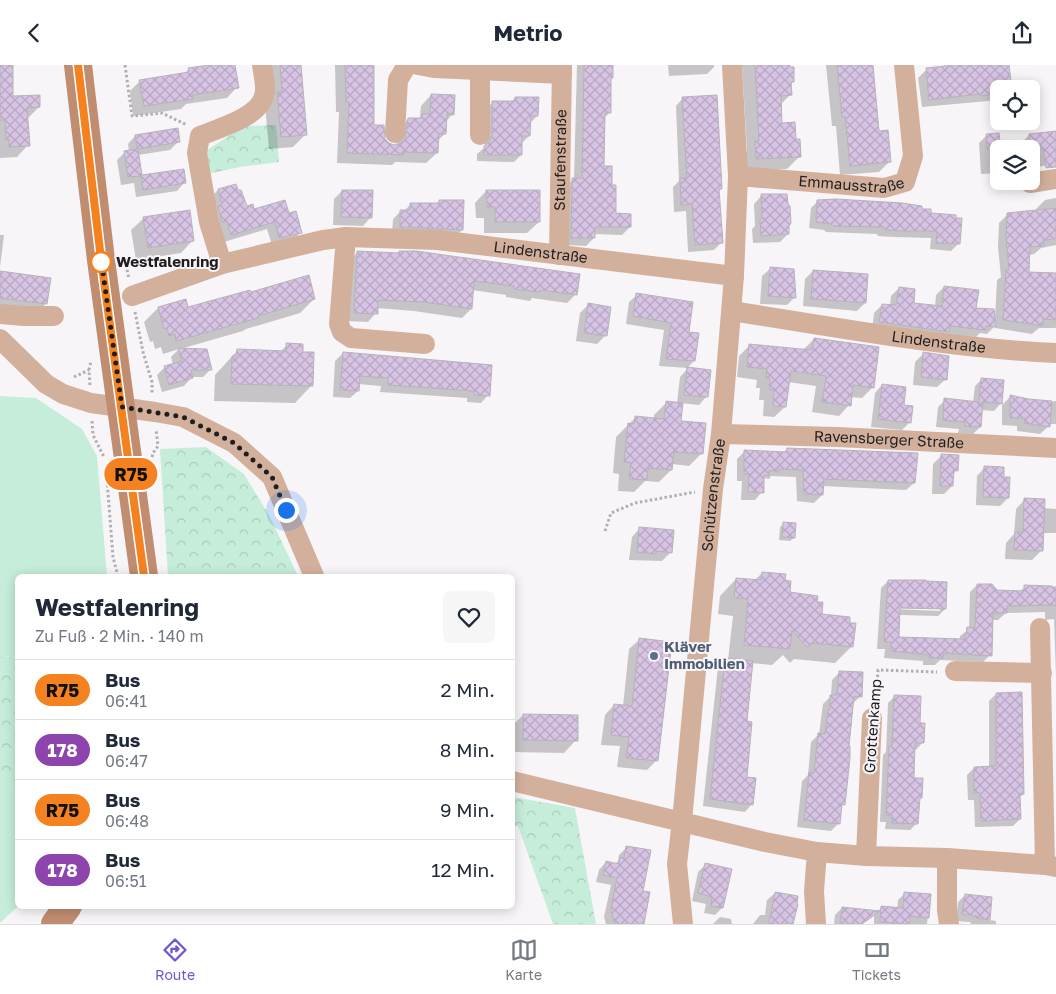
<!DOCTYPE html>
<html lang="de">
<head>
<meta charset="utf-8">
<style>
	:root { --surface:#fff; --page:#f6f6f7; --text:#1f2937; --muted:#747a83; --line:#e0e1e3; --accent:#7255cf }
	body { margin:0; font-family:"Golos Text",sans-serif; background:var(--page); color:var(--text); height:100vh; display:flex; flex-direction:column; font-size:19px; white-space:nowrap }
	* { box-sizing:border-box; margin:0 }
	p { font-size:16px; color:var(--muted) }
	.icon { flex:none; width:28px; height:28px; fill:none; stroke:currentColor; stroke-width:2; stroke-linecap:round; stroke-linejoin:round }
	.map { position:relative; flex:1; overflow:hidden }
	.details { position:absolute; left:15px; top:509px; width:500px; height:335px; display:flex; flex-direction:column; background:var(--surface); border-radius:8px; box-shadow:0 2px 12px #0003 }
	.details>* { flex:none }
	.badge { padding:0 10px; border-radius:16px; font-size:18px; line-height:32px }
	.buttons { position:absolute; left:990px; top:15px; display:grid; gap:10px }
	.buttons a { display:grid; place-items:center; width:50px; height:50px; border-radius:8px; background:var(--surface); box-shadow:0 2px 12px #0003; font-size:25px }
	.you { position:absolute; width:25px; height:25px; margin:-12px; border:4px solid #fff; border-radius:50%; background:#1a73e8; box-shadow:0 0 0 8px #1a73e833 }
	.map>.badge { position:absolute; translate:-50% -50%; box-shadow:0 0 0 2px #fff }
	.round { display:grid; place-items:center; flex:none; width:52px; height:52px; border-radius:8px; background:var(--page) }
	.overview { display:flex; align-items:center; justify-content:space-between; height:85px; padding:0 20px }
	h1 { font-size:24px; font-weight:700; line-height:38px }
	ul { padding:0; list-style:none }
	li { display:flex; align-items:center; gap:15px; height:60px; padding:0 20px; border-top:1px solid var(--line) }
	li div { flex:1 }
	li b { display:block; font-size:19px }
	li em { font-style:normal }
	li .badge { min-width:55px; font-weight:700; text-align:center }
	header { display:flex; justify-content:space-between; align-items:center; height:65px; padding:0 20px; background:var(--surface); font-size:22px; font-weight:700 }
	.menu { display:flex; justify-content:space-around; align-items:center; height:70px; border-top:1px solid var(--line); background:var(--surface); font-size:14px; color:var(--muted) }
	.menu a { display:grid; justify-items:center; gap:2px }
	.menu .active { color:var(--accent) }
	.map>svg:first-child { display:block }
	.green { fill:#c6edda }
	.forest { fill:url(#forest-crowns) }
	.shadow { fill:#0003; fill-rule:evenodd }
	.building { fill:url(#building-cross-hatch); stroke:#b6b4b8 }
	.lines { fill:none; stroke-linecap:round; stroke-linejoin:round }
	.path { stroke:#b2afb3; stroke-width:3; stroke-dasharray:2.5 2.5; stroke-linecap:butt }
	.street { stroke:#d3b09c; stroke-width:20 }
	.secondary { stroke:#c08d70; stroke-width:28 }
	.line-casing { stroke:#fff; stroke-width:11 }
	.line { stroke:#f58220; stroke-width:8 }
	.walk { stroke:#1f1e1f; stroke-width:5; stroke-dasharray:0 9 }
	.stop-dot { fill:#fff; stroke:#f58220; stroke-width:2.5 }
	.service-dot { fill:#5c6f8a; stroke:#f8f5f9; stroke-width:2 }
	.labels { text-anchor:middle; stroke-width:4; stroke-linejoin:round; paint-order:stroke }
	.street-label { font-size:15px; fill:#1f1e1f; stroke:#f8f5f9 }
	.stop-label { font-size:15px; font-weight:bold; fill:#1f1e1f; stroke:#f8f5f9; text-anchor:start }
	.service-label { font-size:15px; font-weight:bold; fill:#4e5e75; stroke:#f8f5f9; text-anchor:start }
</style>
</head>
<body>
<header><svg class="icon" aria-label="back" viewBox="0 0 24 24"><path d="M15 5l-7 7 7 7"/></svg>Metrio<svg class="icon" aria-label="share" viewBox="0 0 24 24"><path d="M12 15V3M7 8l5-5 5 5M5 13v7h14v-7"/></svg></header>
<div class="map">
<svg width="1056" height="859" viewBox="0 0 1056 859">
	<defs>
		<pattern id="forest-crowns" width="20" height="18" patternUnits="userSpaceOnUse" patternTransform="scale(1.25)"><rect width="20" height="18" fill="#c6edda"/><path d="M2 6a3 3 0 1 1 6 0M12 15a3 3 0 1 1 6 0" fill="none" stroke="#aacbbb"/></pattern>
		<pattern id="building-cross-hatch" width="8" height="8" patternUnits="userSpaceOnUse" patternTransform="scale(1.25)"><rect width="8" height="8" fill="#d7c3e4"/><path d="M0 0l8 8M0 8l8-8" fill="none" stroke="#b8a7c3"/></pattern>
	</defs>
	<rect width="100%" height="100%" fill="#f8f5f9"/>
	<g class="green">
		<path d="M0 331 36 333 82 364 97 391 107 511H18L17 591 0 592Z"/>
		<path d="M0 723 17 724 18 841 0 858Z"/>
	</g>
	<g class="forest">
		<path d="M276 60 279 97 240 102 208 109 204 87 244 61Z"/>
		<path d="M206 382 244 409 269 450 298 511H168L160 384Z"/>
		<path d="M17 591H18L17 724 0 723V592Z"/>
		<path d="M513 732 575 743 596 859H553L518 761H513Z"/>
	</g>
	<g class="shadow">
		<path d="M0 0H12L11 32 39 42 28 53V80L17 92 0 93Z"/>
		<path d="M218 0H234L237 22 227 33 186 39 181 44 133 51 130 26 140 16 184 9 189 4Z"/>
		<path d="M267 0H300L305 70 293 82 269 84 265 40Z"/>
		<path d="M335 0H373V61L388 79 396 81 398 65 408 54 418 55 420 52 421 41 431 30 453 49 445 57V69L437 76V88L426 98 395 97 392 100 337 98 339 47H336Z"/>
		<path d="M577 0H611L609 48 604 53 603 102 614 150 630 162 622 170 594 169V173L586 181 564 180 565 122 574 114Z"/>
		<path d="M668 0H714V2L707 9 669 11Z"/>
		<path d="M742 0H789L793 17 790 20V30L780 40 781 59 795 75 800 91 787 104 744 106 743 90 747 86Z"/>
		<path d="M826 0H871L878 67 889 97 879 107 840 110 836 61H832Z"/>
		<path d="M982 0H1008L999 24V35L922 42 918 13 926 5Z"/>
		<path d="M515 33 537 51 530 58 529 71 522 78 521 90 514 97 477 96V89L484 83 485 79 486 44 493 37H511Z"/>
		<path d="M683 33 721 124 718 126 722 177 714 185 688 187 686 146 674 147 673 122 679 116 676 41Z"/>
		<path d="M1056 68V101L1054 99 1031 103V84H999V108L981 109 979 78 987 70 999 78 1024 75 1029 70Z"/>
		<path d="M135 71 178 77 170 85 138 90 141 112 184 118 177 126 136 132 134 118 121 120 117 95 125 87 129 86 128 79Z"/>
		<path d="M235 120 246 143 288 149 301 167 293 175 272 180 267 164 224 177 210 133 218 125Z"/>
		<path d="M342 126 371 152 363 161 333 160 334 134Z"/>
		<path d="M486 126 539 157 527 168H484V153H476L475 138Z"/>
		<path d="M762 130 787 160 788 169 780 177 753 178 752 164 755 161 754 139Z"/>
		<path d="M1056 133V180L1041 183 1034 189 1029 190 1028 208 1056 209V263H1039L1032 269 995 263V261L987 269 980 268 976 272 872 265 874 248 882 240 890 241 891 231 899 223 912 240 935 242 936 230 944 222 975 244 995 254 997 215 1001 212 998 182 999 158 1008 149 1036 146V144L1045 135Z"/>
		<path d="M439 136 462 165 454 173 392 169 393 154 401 146H404L411 139H436Z"/>
		<path d="M818 136 920 145 929 149 958 179 951 186 930 184 931 173 894 172 878 171 877 169 826 167 824 165 809 163 811 143Z"/>
		<path d="M144 153 193 175 181 188 136 195 131 165Z"/>
		<path d="M0 170H4L0 202Z"/>
		<path d="M399 187 576 229 567 238 532 233 530 236 506 232V230L472 225 471 244 462 253 414 246 377 243 376 248 368 257 346 256 348 197 357 188 397 189Z"/>
		<path d="M771 203 795 232 787 240 760 239 762 211Z"/>
		<path d="M813 206 865 238 857 246 803 241 805 214Z"/>
		<path d="M0 208 46 238 39 246 0 241Z"/>
		<path d="M250 228 314 234 300 248 246 264 243 266 180 284 211 304 203 312H192L184 321 162 327 157 310 165 302 173 300 171 292 179 284 163 289 161 282 155 284 153 276 150 277 144 257 158 243 185 236 187 243Z"/>
		<path d="M637 230 687 268 694 296 687 303 710 306 707 331 699 340 681 338 679 357 701 389 689 401 672 399 671 405 659 417 645 416 634 427 618 426 619 409 613 408 616 372 635 353 654 354V350L666 338H677L680 312 688 303 659 301 664 265 626 259 629 237Z"/>
		<path d="M588 240 605 271 597 279 576 276 580 248Z"/>
		<path d="M814 274 873 322 862 333 851 332 849 340 839 351 812 347 816 321 788 317 785 342 774 352 763 351 764 335H759L760 323H756L757 315 737 312 739 291 750 280 803 285Z"/>
		<path d="M287 280 301 289 312 320 295 338 214 336 215 310 237 286 280 287Z"/>
		<path d="M343 288 491 302 488 330 481 338 467 337V333L380 327 381 321 358 319V326L350 333 333 332 335 296Z"/>
		<path d="M923 289 946 314 937 322 913 320 915 297Z"/>
		<path d="M982 314 1001 338 994 346 981 345 980 362 973 369 958 368 959 364 936 362 938 342 945 335 973 337 975 321Z"/>
		<path d="M882 320 902 341 910 357 902 365 871 362 875 328Z"/>
		<path d="M1011 331 1048 337 1056 336V359H1049V361L1040 369 1017 366V361L1002 360V340Z"/>
		<path d="M787 384 914 418 906 425 822 421V430L814 438 797 436 796 412 771 411 769 414 764 413 762 427 755 435H741L742 416H737V394L745 386 783 388Z"/>
		<path d="M942 390 957 405 952 410V421L944 429H932L933 399Z"/>
		<path d="M985 402 1003 413 1008 433 1000 441 976 440 977 411Z"/>
		<path d="M1025 434 1043 443 1056 444V468H1042L1041 486 1032 495 1005 494 1006 478 1014 469 1016 444Z"/>
		<path d="M784 458 794 473 790 476 779 475 780 462Z"/>
		<path d="M640 463 670 488 662 496 629 495 632 472Z"/>
		<path d="M762 508 783 516 788 529 816 538 821 550 852 581 835 598 794 594 790 598 783 590 772 600 751 598 746 657V713L752 739 745 747 703 741 718 602 725 595H728L733 551 718 549 720 531 736 514 754 516Z"/>
		<path d="M888 516 945 544 938 551 899 550 898 574 960 575V571L969 564 970 527 977 520 997 526 1019 527 1025 522H1056V611L1054 554 1045 555V547L1006 548 998 555H991L990 590 983 597 940 595 935 600H923V596L884 593 885 584H877L881 523ZM894 542 940 543V546L894 544Z"/>
		<path d="M639 575 657 695 647 705 617 702 620 681 601 680 605 650 614 640 623 641 629 584Z"/>
		<path d="M839 608 861 631 852 639 844 739 840 743 839 758 831 766 797 762 802 716 808 710 811 677 819 669 823 639 831 631 832 615Z"/>
		<path d="M996 629 1023 729 1019 733 1020 754 1013 761 975 762 974 735H968L967 710 974 703H989V636Z"/>
		<path d="M895 631 918 659 923 677 916 685 914 684 913 714 921 732 918 735 917 758 910 765 885 764 886 757H880L883 690 886 687 888 638Z"/>
		<path d="M523 650 576 675 564 688 512 687V661Z"/>
		<path d="M627 782 641 827 643 859H606L604 852 611 820 596 817 599 805 606 797 615 799 618 796 619 790Z"/>
		<path d="M705 800 722 843 715 850 704 848 706 839 692 836 698 807Z"/>
		<path d="M775 828 793 859H753L760 850H765L767 835Z"/>
		<path d="M905 828 930 830 927 859H874V850L881 843 897 844 898 835Z"/>
		<path d="M965 830 991 833 989 855 996 856V859H971L970 857 956 856 958 837Z"/>
		<path d="M842 843 861 859H834L835 850Z"/>
		<path d="M720 852 731 854 732 859H713Z"/>
	</g>
	<g class="building">
		<path d="M0 0H13V31L40 30V42L27 43 30 81 9 82V74L6 75 5 55H0Z"/>
		<path d="M209 0H235L239 23 192 30 193 34 144 41 139 15 189 7 188 3Z"/>
		<path d="M280 0H301L307 70 281 72 277 27H282Z"/>
		<path d="M345 0H374V60H384L385 74 389 78 394 80 400 79 405 74 408 53H422V49H430L431 29 455 30 454 50 447 49 446 69H439L438 88 404 87V90L347 88 349 37H346Z"/>
		<path d="M584 0H613V13H611V48H605L604 101H612V120H616V148L631 149V162H595V173H571L572 113H582Z"/>
		<path d="M755 0H790V2H794V17H791L792 30 781 31 782 58 795 57 796 74H800L801 92 756 94 755 76H759Z"/>
		<path d="M837 0H873L879 66 888 65 891 97 850 101 845 51 842 52Z"/>
		<path d="M954 0H1009L1012 24H999V29L981 31 980 29 929 35 926 3Z"/>
		<path d="M717 30 722 124H719L723 178 695 180 692 139 681 140 680 113H687L682 32Z"/>
		<path d="M515 32H539L538 51H531L530 71H522V90H484V81L490 76 492 70V36H515Z"/>
		<path d="M178 63 180 77 138 84 142 110 184 104 186 118 143 125 141 111 128 112 124 86 137 84 135 70Z"/>
		<path d="M1056 66V102L1046 103 1043 83 1031 86 1030 84 1029 69Z"/>
		<path d="M999 68 1001 84H987L986 69Z"/>
		<path d="M236 119 238 125H241L247 141 253 139 254 144 285 135 289 148 296 146 302 168 279 173 275 157 231 170 227 156 222 157 221 154 218 141 222 140 218 124Z"/>
		<path d="M342 125H373L372 153 341 152Z"/>
		<path d="M486 125H540V157H495V142H487Z"/>
		<path d="M761 129H787L788 139 790 141 791 158 789 161V169L761 171 760 154 762 152Z"/>
		<path d="M836 134 902 138 922 141V144H931V148L956 150V153H962L960 179 936 178 937 166H902L886 165 884 162 833 161 831 159 816 157 817 135Z"/>
		<path d="M439 135H464L463 165 400 162V145H410V138H439Z"/>
		<path d="M1056 143V173L1043 176 1044 181 1030 182 1029 207 1056 208V255L1043 254V261L1003 255 1006 205H1009L1006 173 1007 148Z"/>
		<path d="M190 145 194 176 148 183 143 152Z"/>
		<path d="M357 186 399 188V186H416L580 209 577 230 540 225V227L514 224V221L474 216 472 244 424 237 378 235V249L354 248Z"/>
		<path d="M770 202 794 204 796 233 768 231Z"/>
		<path d="M813 205 868 209 866 238 811 234Z"/>
		<path d="M0 206 51 213 47 239 0 233Z"/>
		<path d="M309 210 315 234 258 251V253L176 276 175 269 169 271 167 263 164 264 158 242 186 234 188 242 250 225 251 227Z"/>
		<path d="M944 221 979 225 976 243 994 244 996 262 986 261 985 265 950 261 949 267 879 257 882 239 896 240 899 222 915 224 914 238 942 241Z"/>
		<path d="M636 228 693 237 689 267 699 268 695 296 666 294 671 258 633 251Z"/>
		<path d="M588 238 611 242 607 271 584 268Z"/>
		<path d="M814 273 879 282 874 323 853 320 851 341 822 337 826 311 791 306 786 342 773 341 774 325 769 324 770 313H766L767 304 747 302 749 279 812 285Z"/>
		<path d="M286 278 303 279V287H314L313 321 231 319 232 291H236L237 284 286 286Z"/>
		<path d="M178 283 207 284 212 305H191L193 313 169 320 164 301 182 296Z"/>
		<path d="M343 287 492 300 490 331 474 330V326L388 320V313L360 311 359 326 340 325Z"/>
		<path d="M923 287 949 291 947 315 921 312Z"/>
		<path d="M687 302 711 305 708 332 684 330Z"/>
		<path d="M981 313 1004 315 1002 339 983 337 981 362 965 361V357L943 355 944 333 979 337Z"/>
		<path d="M882 319 906 322 904 340 913 341 911 358 878 354Z"/>
		<path d="M1010 330 1028 334 1052 336 1050 362 1024 358 1025 353H1010Z"/>
		<path d="M666 336 683 338 681 356 706 358 703 389 674 387 672 405 648 403 647 415 629 414 631 397H624L628 358 634 359 635 351 664 354Z"/>
		<path d="M787 383 918 388 915 418 824 414 823 430 804 429 803 405 778 404V407L769 405V410H764V428L748 427 749 409H744V385L786 387Z"/>
		<path d="M941 389 959 390 958 406 954 405 953 421H940Z"/>
		<path d="M984 401 1004 402V412H1010L1009 433 983 432Z"/>
		<path d="M1024 433 1045 434 1043 486 1014 485 1015 467H1023Z"/>
		<path d="M783 457 796 458 795 473 782 472Z"/>
		<path d="M639 462 674 465 672 488 656 486V489L637 487Z"/>
		<path d="M762 507 786 509 785 515 791 516 790 527 818 531 817 537H823L822 549 850 552V558H856L853 582 812 578 807 582 792 565 790 584 744 580 748 534 734 533 736 513 761 515Z"/>
		<path d="M888 515H926V516L947 517 946 544 900 543 899 572 964 574V571H966L967 562 975 563 977 519H992L997 525 1024 526V520L1052 521V522H1056V540L1007 541V548H993L992 591 943 588V593H929L930 590 891 586V577H884Z"/>
		<path d="M639 573 672 577 658 696 626 693 629 672 611 670 614 639 632 641Z"/>
		<path d="M725 593 753 596 747 656 752 657 747 712 756 713 753 740 710 734Z"/>
		<path d="M839 606 863 607 862 632 854 631 849 681H850V693L845 740 842 739 840 759 804 755 809 707 814 708 818 668 825 669 828 645H830V630H837Z"/>
		<path d="M1022 627 1024 729 1020 730 1021 754 981 756 980 728H974V702L996 701V628Z"/>
		<path d="M894 630 921 631 920 658H925L924 678H915L914 713H923L922 733H920L918 759 892 758V750H886L889 681H892Z"/>
		<path d="M523 649 578 650V676L523 675Z"/>
		<path d="M626 781 651 785 643 826 650 827 644 859H615L611 844 617 813 603 810 606 796 619 799 620 792 624 793Z"/>
		<path d="M705 798 732 804 723 843 711 841 712 832 698 828Z"/>
		<path d="M775 827 798 831 797 838 798 839 793 859H769Z"/>
		<path d="M904 827 931 829 929 853 910 851 909 859 880 857 881 841 903 843Z"/>
		<path d="M965 829 992 832 990 855 976 853 977 851 962 849Z"/>
		<path d="M842 842 880 846 862 859H840Z"/>
	</g>
	<g class="lines">
		<g class="path">
			<path d="M125 0 132 51 162 48 187 60"/>
			<path d="M124 190 129 214"/>
			<path d="M135 247 143 287 152 317V328"/>
			<path d="M74 312 89 305"/>
			<path d="M90 320 89 305 91 296"/>
			<path d="M92 356 93 370 104 392"/>
			<path d="M151 397 153 388 158 381 156 364"/>
			<path d="M107 415 113 492 118 511"/>
			<path d="M605 466 611 448 635 438 695 427"/>
			<path d="M876 637 878 605 937 607"/>
		</g>
		<g class="street">
			<path d="M418 0 434 3 562 9"/>
			<path d="M395 68 398 15 407 0"/>
			<path d="M480 70V5"/>
			<path id="s1" d="M738 111 884 123 905 117 913 91 904 0"/>
			<path d="M1030 118 1056 114"/>
			<path d="M346 172 339 259 342 267 351 273 425 279"/>
			<path id="s2" d="M559 190 562 0"/>
			<path d="M222 199 209 157 197 88 200 71C219 63 259 52 264 31 267 22 263 9 262 0"/>
			<path id="s3" d="M132 231 222 199 323 175 346 172 438 175 734 211"/>
			<path id="s4" d="M732 246C840 263 947 283 1056 288"/>
			<path d="M0 249 24 251H54"/>
			<path d="M0 274 46 319 63 329 91 338 155 347 183 352 234 378 272 412 314 511"/>
			<path id="s5" d="M721 369 837 372 1056 383"/>
			<path d="M1040 563 1045 800"/>
			<path d="M955 606 1042 608"/>
			<path d="M512 716 765 777 817 787 866 791 947 793 1045 800 1056 802"/>
			<path d="M866 791 872 653"/>
			<path d="M947 793V845L949 859"/>
			<path id="s6" d="M683 859 677 799 682 756 713 424 721 369 734 211 738 111 732 0"/>
			<path d="M816 859 814 826 817 787"/>
		</g>
		<g class="secondary">
			<path d="M78 0 101 195 144 511"/>
			<path d="M55 859 68 841"/>
		</g>
	</g>
	<g class="lines">
		<defs>
			<path id="line" d="M78 0 101 194 144 511"/>
		</defs>
		<use href="#line" class="line-casing"/>
		<use href="#line" class="line"/>
		<path class="walk" d="M101 197V194L122 342 183 352 234 378 272 412 286 445"/>
	</g>
	<circle class="stop-dot" cx="101" cy="197" r="10"/>
	<circle class="service-dot" cx="654" cy="591" r="5"/>
	<g class="labels">
		<g class="street-label">
			<text dy="5" stroke="none"><textPath href="#s2" startOffset="95">Staufenstraße</textPath></text>
			<text dy="5" stroke="none"><textPath href="#s1" startOffset="114">Emmausstraße</textPath></text>
			<text dy="5" stroke="none"><textPath href="#s3" startOffset="418">Lindenstraße</textPath></text>
			<text dy="5" stroke="none"><textPath href="#s4" startOffset="209">Lindenstraße</textPath></text>
			<text dy="5" stroke="none"><textPath href="#s5" startOffset="168">Ravensberger Straße</textPath></text>
			<text dy="5" stroke="none"><textPath href="#s6" startOffset="431">Schützenstraße</textPath></text>
			<text transform="translate(873 661) rotate(-86)" y="5">Grottenkamp</text>
		</g>
		<g class="stop-label">
			<text x="116" y="202">Westfalenring</text>
		</g>
		<g class="service-label">
			<text x="664" y="587">Kläver<tspan x="664" dy="17">Immobilien</tspan></text>
		</g>
	</g>
</svg>
<div class="buttons">
<a><svg class="icon" aria-label="locate" viewBox="0 0 24 24"><circle cx="12" cy="12" r="6"/><path d="M12 2v4M12 18v4M2 12h4M18 12h4"/></svg></a>
<a><svg class="icon" aria-label="layers" viewBox="0 0 24 24"><path d="M12 4l9 5-9 5-9-5zM3 14l9 5 9-5"/></svg></a>
</div>
<div class="you" style="left:286px;top:445px"></div>
<b class="badge" style="left:131px;top:409px;background:#f58220;color:#111">R75</b>
<section class="details">
<div class="overview"><div><h1>Westfalenring</h1><p>Zu Fuß · 2 Min. · 140 m</p></div><a class="round"><svg class="icon" aria-label="heart" viewBox="0 0 24 24"><path d="M12 20l-8-8c-3-5 5-10 8-4 3-6 11-1 8 4z"/></svg></a></div>
<ul>
<li><span class="badge" style="background:#f58220;color:#111">R75</span><div><b>Bus</b><p>06:41</p></div><em>2 Min.</em></li>
<li><span class="badge" style="background:#8e44ad;color:#fff">178</span><div><b>Bus</b><p>06:47</p></div><em>8 Min.</em></li>
<li><span class="badge" style="background:#f58220;color:#111">R75</span><div><b>Bus</b><p>06:48</p></div><em>9 Min.</em></li>
<li><span class="badge" style="background:#8e44ad;color:#fff">178</span><div><b>Bus</b><p>06:51</p></div><em>12 Min.</em></li>
</ul>
</section>
</div>
<nav class="menu">
<a class="active"><svg class="icon" aria-label="directions" viewBox="0 0 24 24"><path d="M12 3l9 9-9 9-9-9zM9 14v-3h6M13 9l2 2-2 2"/></svg>Route</a>
<a><svg class="icon" aria-label="map" viewBox="0 0 24 24"><path d="M3 6l6-2 6 2 6-2v14l-6 2-6-2-6 2zM9 4v14M15 6v14"/></svg>Karte</a>
<a><svg class="icon" aria-label="tickets" viewBox="0 0 24 24"><path d="M3 7h18v10H3zM15 7v10"/></svg>Tickets</a>
</nav>
</body>
</html>
